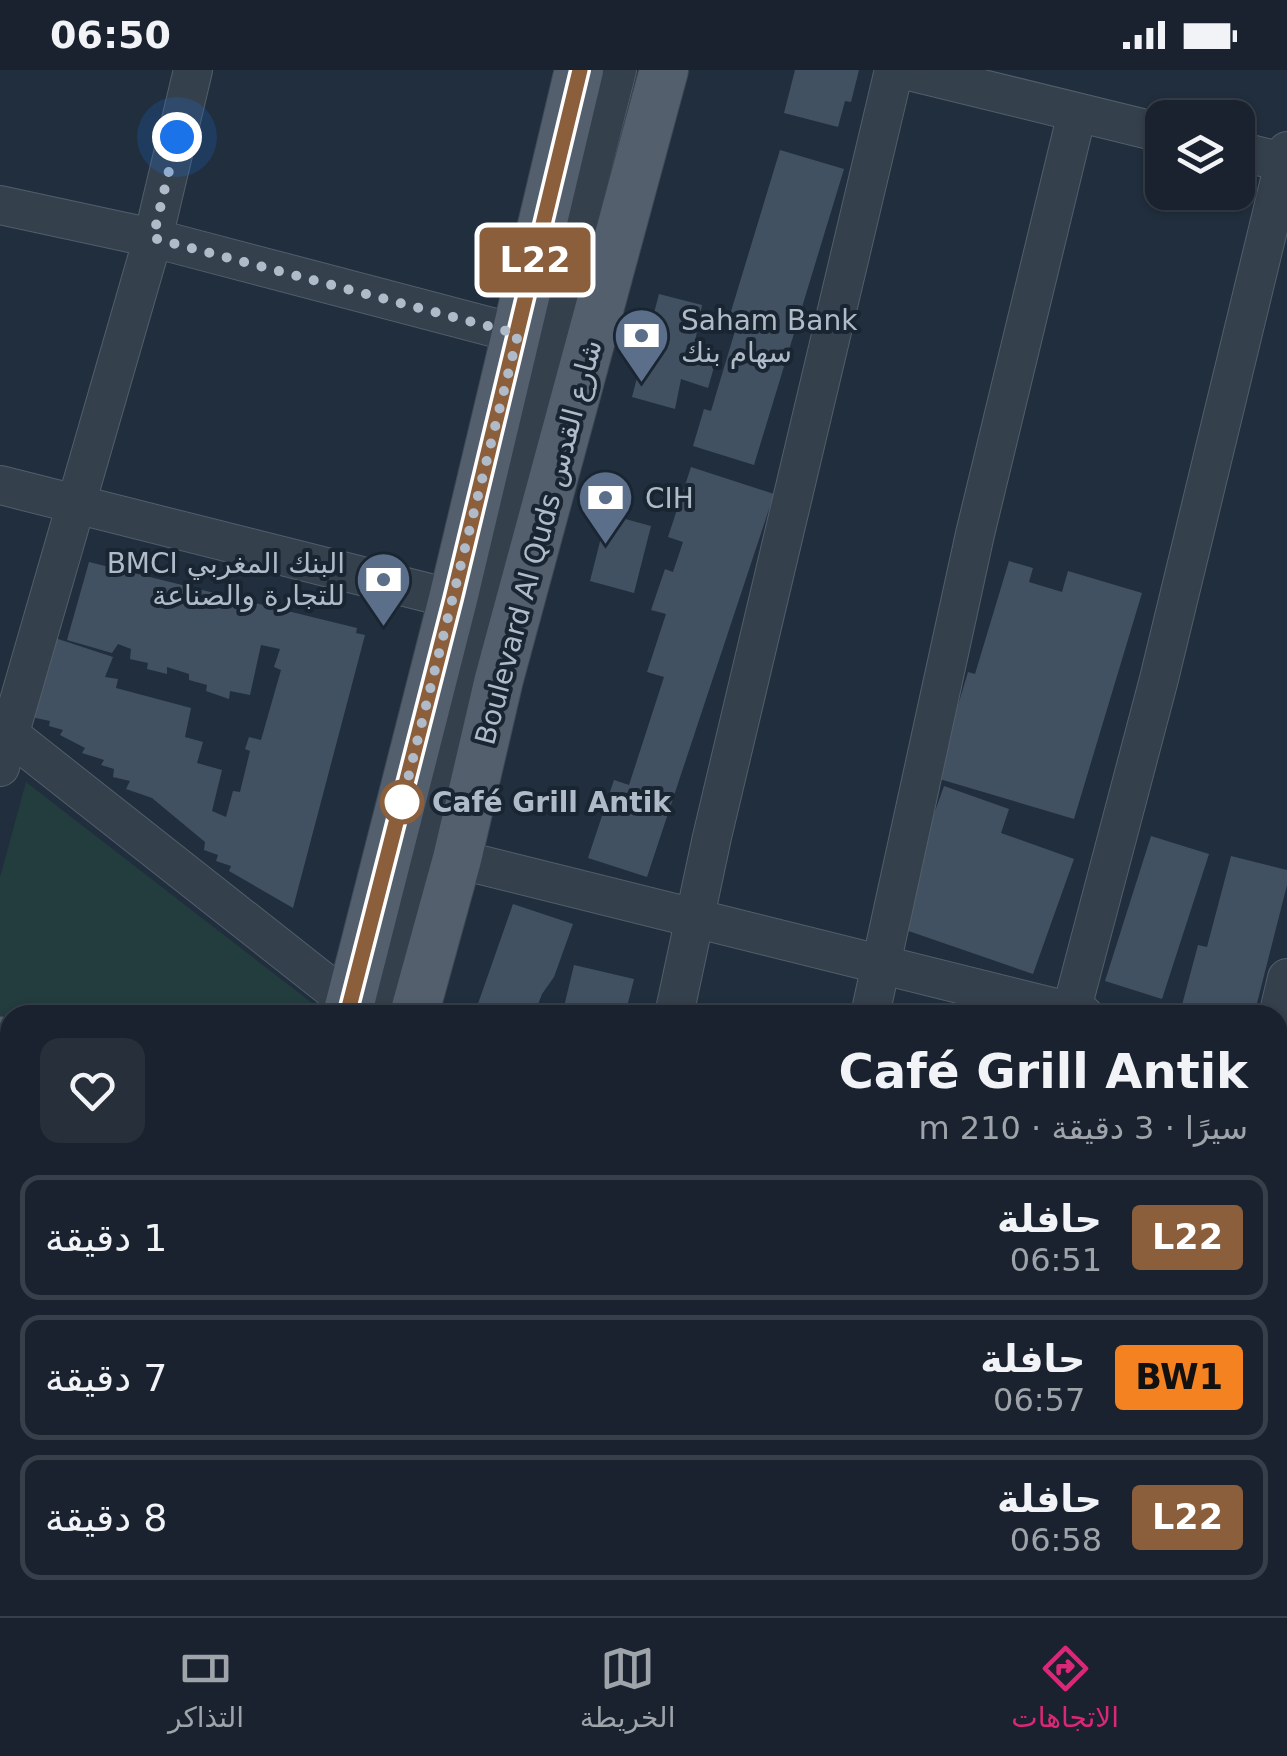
<!DOCTYPE html>
<html lang="ar">
<head>
<meta charset="utf-8">
<style>
	:root { --surface:#19222e; --page:#262f3a; --text:#f1f3f6; --muted:#9fa4aa; --line:#373f4a; --accent:#db2777 }
	body { margin:0; font-family:"DejaVu Sans","Noto Sans Arabic",sans-serif; background:var(--page); color:var(--text); direction:rtl; height:100vh; display:flex; flex-direction:column; font-size:38px; white-space:nowrap }
	* { box-sizing:border-box; margin:0 }
	p { font-size:32px; color:var(--muted) }
	.icon { flex:none; width:55px; height:55px; fill:none; stroke:currentColor; stroke-width:2; stroke-linecap:round; stroke-linejoin:round }
	.map { position:relative; flex:1; overflow:hidden; direction:ltr }
	.details { position:absolute; left:0px; top:935px; width:1288px; height:612px; display:flex; flex-direction:column; background:var(--surface); border-radius:30px 30px 0 0; box-shadow:0 2px 8px #0004,0 0 0 2px var(--line); direction:rtl }
	.details>* { flex:none }
	.badge { padding:0 20px; border-radius:8px; font-size:35px; line-height:65px }
	.tools { position:absolute; left:1145px; top:30px; display:grid; gap:20px }
	.tools a { display:grid; place-items:center; width:110px; height:110px; border-radius:20px; background:var(--surface); box-shadow:0 2px 8px #0004,0 0 0 2px var(--line); font-size:50px }
	.you { position:absolute; width:50px; height:50px; margin:-25px; border:8px solid #fff; border-radius:50%; background:#1a73e8; box-shadow:0 0 0 15px #1a73e833 }
	.map>.badge { position:absolute; translate:-50% -50%; box-shadow:0 0 0 5px #fff }
	.round { display:grid; place-items:center; flex:none; width:105px; height:105px; border-radius:20px; background:var(--page) }
	.headline { display:flex; align-items:center; justify-content:space-between; height:170px; padding:0 40px }
	h1 { font-size:48px; font-weight:700; line-height:75px }
	ul { padding:0; list-style:none }
	li { display:flex; align-items:center; gap:30px; height:125px; margin:0 20px 15px; padding:0 20px; border:5px solid var(--line); border-radius:20px }
	li div { flex:1 }
	li b { display:block; font-size:38px }
	li em { font-style:normal }
	li .badge { min-width:110px; font-weight:700; text-align:center }
	.status { display:flex; justify-content:space-between; align-items:center; height:70px; padding:0 50px; background:var(--surface); direction:ltr }
	.status svg { height:28px; fill:currentColor }
	.menu { display:flex; justify-content:space-around; align-items:center; height:140px; border-top:2px solid var(--line); background:var(--surface); font-size:28px; color:var(--muted) }
	.menu a { display:grid; justify-items:center; gap:5px }
	.menu .selected { color:var(--accent) }
	.map>svg:first-child { display:block }
	.green { fill:#233c3e }
	.building { fill:#425162 }
	.lines { fill:none; stroke-linecap:round; stroke-linejoin:round }
	.minor-casing { stroke:#535e6b; stroke-width:40 }
	.major-casing { stroke:#3e4956; stroke-width:50 }
	.minor { stroke:#35404d; stroke-width:38 }
	.major { stroke:#535f6d; stroke-width:48 }
	.line-casing { stroke:#fff; stroke-width:22 }
	.line { stroke:#8b5e3c; stroke-width:15 }
	.walk { stroke:#b0bbc9; stroke-width:10; stroke-dasharray:0 18 }
	.stop-dot { fill:#fff; stroke:#8b5e3c; stroke-width:5 }
	.labels { text-anchor:middle; stroke-width:8; stroke-linejoin:round; paint-order:stroke }
	.poi-label { font-size:28px; fill:#b0bbc9; stroke:#1a2532; text-anchor:start }
	.street-label { font-size:28px; fill:#b0bbc9; stroke:#1a2532 }
	.stop-label { font-size:28px; font-weight:bold; fill:#b0bbc9; stroke:#1a2532; text-anchor:start }
</style>
</head>
<body>
<div class="status"><b>06:50</b><svg viewBox="0 0 49 12"><path d="M0 12V9h3v3zM5 12V6h3v6zM10 12V3h3v9zM15 12V0h3v12zM26 1h20v11H26zM47 4h2v5h-2z"/></svg></div>
<div class="map">
<svg width="1287" height="1546" viewBox="0 0 1287 1546">
	<rect width="100%" height="100%" fill="#212e3d"/>
	<g class="green">
		<path d="M26 712 321 940V945H10V955L0 948V807Z"/>
		<path d="M317 1538H549L559 1546H315Z"/>
		<path d="M862 1538H1027L1037 1546H855Z"/>
	</g>
	<g class="building">
		<path d="M795 0H859L851 32 845 31 838 57 784 43Z"/>
		<path d="M780 80 844 99 754 395 693 376 704 339 711 341 738 251 729 248Z"/>
		<path d="M659 224 702 235 694 277 718 283 708 318 681 309 675 339 632 327Z"/>
		<path d="M691 397 774 424 647 807 588 788 614 710 629 715 664 607 647 602 666 544 651 540 665 499 673 502 683 472 668 467Z"/>
		<path d="M607 444 651 456 634 523 590 511Z"/>
		<path d="M1009 491 1033 498 1029 512 1062 522 1068 501 1142 523 1074 749 936 708 968 602 975 604Z"/>
		<path d="M89 492 357 558 356 563 365 565 293 838 229 801 231 796 216 791 218 785 204 780 205 772 152 728 126 719 130 711 113 707 114 699 101 695 104 690 82 683 85 678 60 665 63 660 49 656 50 651 31 647 52 567 113 587 105 607 118 609 116 618 191 638 185 667 203 672 197 693 222 700 212 741 226 747 233 721 240 722 250 681 245 679 249 667 261 670 281 600 274 597 280 579 261 575 250 625 230 621 229 629 206 621 207 615 189 610V604L167 597V604L147 599 148 593 130 589 131 579 118 574 112 583 67 570Z"/>
		<path d="M944 716 1009 739 1001 763 1074 789 1033 904 894 856Z"/>
		<path d="M1151 766 1209 784 1162 929 1105 911Z"/>
		<path d="M1231 786 1287 800V815L1254 945H1223L1182 935 1198 875 1207 877Z"/>
		<path d="M513 834 573 854 554 907 542 924 534 945H474Z"/>
		<path d="M574 895 634 909 625 945H562Z"/>
		<path d="M1287 1340V1530L1281 1546H1137L1132 1538H1278V1347Z"/>
	</g>
	<g class="lines">
		<defs>
			<g id="minor">
				<path d="M905 0 1162 63"/>
				<path d="M1238 81 1287 93"/>
				<path d="M0 135 153 168 518 264"/>
				<path d="M0 415 453 529"/>
				<path d="M0 657 350 933"/>
				<path d="M0 697 153 168 193 0"/>
				<path d="M457 789 1084 945"/>
				<path d="M1071 942 1159 609 1287 81"/>
				<path d="M376 945 617 0"/>
				<path d="M674 945 712 767 894 0"/>
				<path d="M870 945 975 464 1077 43"/>
				<path d="M1278 946 1287 908"/>
				<path d="M1278 997 1287 999"/>
				<path d="M1278 1327 1287 1322"/>
				<path d="M1084 1538 1094 1546"/>
				<path d="M237 1546 239 1538"/>
				<path d="M798 1546 805 1538"/>
			</g>
			<g id="major">
				<path d="M347 945 453 529 579 0"/>
				<path d="M414 945 457 789 499 609 664 0"/>
				<path d="M0 971 10 979"/>
				<path d="M0 1066 10 1075"/>
				<path d="M570 1538 580 1546"/>
				<path d="M706 1538 717 1546"/>
				<path d="M193 1546 195 1538"/>
				<path d="M267 1546 272 1538"/>
			</g>
		</defs>
		<use href="#minor" class="minor-casing"/>
		<use href="#major" class="major-casing"/>
		<use href="#minor" class="minor"/>
		<use href="#major" class="major"/>
	</g>
	<g class="lines">
		<defs>
			<path id="line" d="M347 945 453 529 580 0"/>
		</defs>
		<use href="#line" class="line-casing"/>
		<use href="#line" class="line"/>
		<path class="walk" d="M177 67 153 168 518 264 398 749 402 732"/>
	</g>
	<defs>
		<symbol id="bank-pin" viewBox="-11 -11 22 30"><path d="M0 17L-7.5 6A9.5 9.5 0 1 1 7.5 6Z" fill="#5c6f8a" stroke="#1a2532"/><path d="M-6-4H6V4H-6ZM0-2.3a2.3 2.3 0 1 0 0 4.6a2.3 2.3 0 1 0 0-4.6Z" fill="#fff"/></symbol>
	</defs>
	<g fill-rule="evenodd">
		<use href="#bank-pin" x="610" y="234" width="63" height="86"/>
		<use href="#bank-pin" x="574" y="396" width="63" height="86"/>
		<use href="#bank-pin" x="352" y="478" width="63" height="86"/>
	</g>
	<circle class="stop-dot" cx="402" cy="732" r="20"/>
	<g class="labels">
		<g class="poi-label">
			<text x="681" y="260">Saham Bank<tspan x="681" dy="32">سهام بنك</tspan></text>
			<text x="645" y="438">CIH</text>
			<text x="345" y="503" text-anchor="end">BMCI البنك المغربي<tspan x="345" dy="32">للتجارة والصناعة</tspan></text>
		</g>
		<g class="street-label">
			<text transform="translate(538 472) rotate(-75)" y="10">Boulevard Al Quds شارع القدس</text>
		</g>
		<g class="stop-label">
			<text x="432" y="742">Café Grill Antik</text>
		</g>
	</g>
</svg>
<div class="tools">
<a><svg class="icon" aria-label="layers" viewBox="0 0 24 24"><path d="M12 4l9 5-9 5-9-5zM3 14l9 5 9-5"/></svg></a>
</div>
<div class="you" style="left:177px;top:67px"></div>
<b class="badge" style="left:535px;top:190px;background:#8b5e3c;color:#fff">L22</b>
<section class="details">
<div class="headline"><div><h1>Café Grill Antik</h1><p>سيرًا · 3 دقيقة · 210 m</p></div><a class="round"><svg class="icon" aria-label="heart" viewBox="0 0 24 24"><path d="M12 20l-8-8c-3-5 5-10 8-4 3-6 11-1 8 4z"/></svg></a></div>
<ul>
<li><span class="badge" style="background:#8b5e3c;color:#fff">L22</span><div><b>حافلة</b><p>06:51</p></div><em>1 دقيقة</em></li>
<li><span class="badge" style="background:#f58220;color:#111">BW1</span><div><b>حافلة</b><p>06:57</p></div><em>7 دقيقة</em></li>
<li><span class="badge" style="background:#8b5e3c;color:#fff">L22</span><div><b>حافلة</b><p>06:58</p></div><em>8 دقيقة</em></li>
</ul>
</section>
</div>
<nav class="menu">
<a class="selected"><svg class="icon" aria-label="directions" viewBox="0 0 24 24"><path d="M12 3l9 9-9 9-9-9zM9 14v-3h6M13 9l2 2-2 2"/></svg>الاتجاهات</a>
<a><svg class="icon" aria-label="map" viewBox="0 0 24 24"><path d="M3 6l6-2 6 2 6-2v14l-6 2-6-2-6 2zM9 4v14M15 6v14"/></svg>الخريطة</a>
<a><svg class="icon" aria-label="tickets" viewBox="0 0 24 24"><path d="M3 7h18v10H3zM15 7v10"/></svg>التذاكر</a>
</nav>
</body>
</html>
